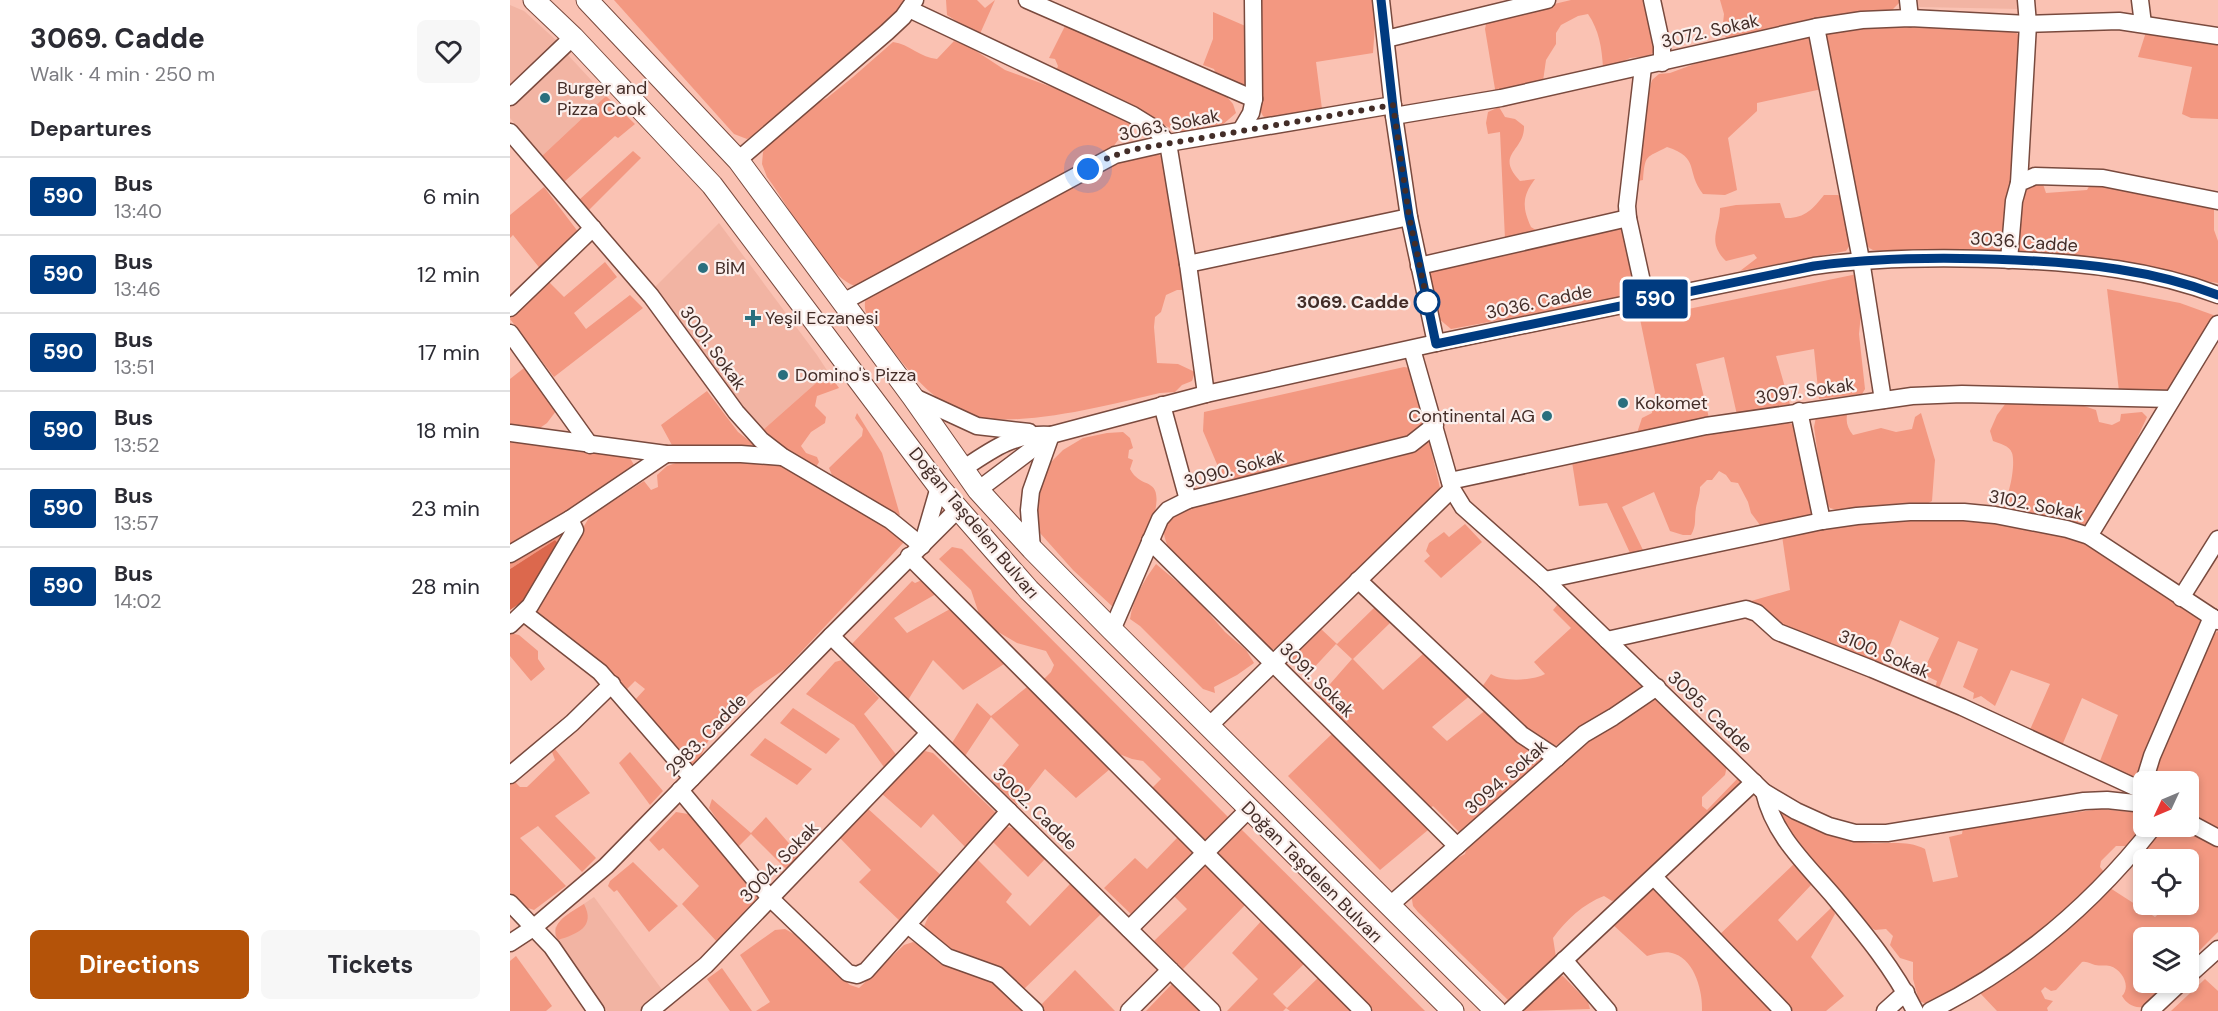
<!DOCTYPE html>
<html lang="en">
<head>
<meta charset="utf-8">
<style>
	:root { --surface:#fff; --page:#f7f7f7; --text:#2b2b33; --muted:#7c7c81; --line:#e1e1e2; --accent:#b45309 }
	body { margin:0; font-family:"DM Sans",sans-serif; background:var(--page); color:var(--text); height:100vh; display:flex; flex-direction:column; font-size:22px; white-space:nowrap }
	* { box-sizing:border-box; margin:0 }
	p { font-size:20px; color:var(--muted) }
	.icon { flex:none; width:33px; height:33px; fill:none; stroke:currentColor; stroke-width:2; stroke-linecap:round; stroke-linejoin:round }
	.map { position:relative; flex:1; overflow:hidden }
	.drawer { display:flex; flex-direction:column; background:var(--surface); width:510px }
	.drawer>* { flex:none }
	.badge { padding:0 12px; border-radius:4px; font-size:21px; line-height:39px }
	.needle { width:39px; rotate:226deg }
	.buttons { position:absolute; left:1623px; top:771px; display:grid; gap:12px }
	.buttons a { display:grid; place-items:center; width:66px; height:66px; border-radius:9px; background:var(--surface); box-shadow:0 3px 9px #0003; font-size:30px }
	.you { position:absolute; width:30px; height:30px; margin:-15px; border:4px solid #fff; border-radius:50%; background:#1a73e8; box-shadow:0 0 0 9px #1a73e833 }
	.map>.badge { position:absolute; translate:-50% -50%; box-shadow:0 0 0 3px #fff }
	h2 { padding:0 30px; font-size:22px; line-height:54px }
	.round { display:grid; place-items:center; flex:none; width:63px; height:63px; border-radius:9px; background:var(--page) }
	.summary { display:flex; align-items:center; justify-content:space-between; height:102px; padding:0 30px }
	h1 { font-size:28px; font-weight:700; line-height:45px }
	.button { display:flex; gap:12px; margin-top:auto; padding:12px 30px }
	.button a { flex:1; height:69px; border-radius:9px; background:var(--accent); color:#fff; font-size:24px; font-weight:700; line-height:69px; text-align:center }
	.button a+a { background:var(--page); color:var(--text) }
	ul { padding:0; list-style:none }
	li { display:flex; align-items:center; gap:18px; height:78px; padding:0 30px; border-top:2px solid var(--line) }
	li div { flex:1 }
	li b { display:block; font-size:22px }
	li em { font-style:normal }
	li .badge { min-width:66px; font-weight:700; text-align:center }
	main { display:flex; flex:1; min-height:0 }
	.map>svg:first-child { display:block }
	.built { fill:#f2b4a3 }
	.green { fill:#f39881 }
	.forest { fill:#dc684d }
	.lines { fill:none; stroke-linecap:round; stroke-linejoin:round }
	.minor-casing { stroke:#794a3e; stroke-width:19 }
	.major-casing { stroke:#794a3e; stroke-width:23 }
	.minor { stroke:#fff; stroke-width:16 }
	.major { stroke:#fff; stroke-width:21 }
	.line-casing { stroke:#fff; stroke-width:14 }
	.line { stroke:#003b80; stroke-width:9 }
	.walk { stroke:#432d28; stroke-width:6; stroke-dasharray:0 10.8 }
	.poi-dot { fill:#2a6f7e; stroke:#fbefec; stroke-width:2 }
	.stop-dot { fill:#fff; stroke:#003b80; stroke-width:3 }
	.labels { text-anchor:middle; stroke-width:4.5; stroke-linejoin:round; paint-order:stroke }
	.street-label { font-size:18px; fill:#432d28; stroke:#fbefec }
	.poi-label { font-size:18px; fill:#432d28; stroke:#fbefec; text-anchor:start }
	.stop-label { font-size:18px; font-weight:bold; fill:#432d28; stroke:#fbefec; text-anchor:end }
</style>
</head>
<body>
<main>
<section class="drawer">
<div class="summary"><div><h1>3069. Cadde</h1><p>Walk · 4 min · 250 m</p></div><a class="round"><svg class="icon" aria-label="heart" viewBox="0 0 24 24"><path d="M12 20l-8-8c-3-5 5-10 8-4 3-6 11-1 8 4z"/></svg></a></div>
<h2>Departures</h2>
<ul>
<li><span class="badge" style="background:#003b80;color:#fff">590</span><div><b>Bus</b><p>13:40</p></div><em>6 min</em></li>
<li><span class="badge" style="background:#003b80;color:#fff">590</span><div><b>Bus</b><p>13:46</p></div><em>12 min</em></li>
<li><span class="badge" style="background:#003b80;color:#fff">590</span><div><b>Bus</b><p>13:51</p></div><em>17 min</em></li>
<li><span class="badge" style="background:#003b80;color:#fff">590</span><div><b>Bus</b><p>13:52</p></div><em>18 min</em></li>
<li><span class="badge" style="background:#003b80;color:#fff">590</span><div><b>Bus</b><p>13:57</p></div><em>23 min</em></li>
<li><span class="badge" style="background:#003b80;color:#fff">590</span><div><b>Bus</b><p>14:02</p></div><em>28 min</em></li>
</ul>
<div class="button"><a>Directions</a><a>Tickets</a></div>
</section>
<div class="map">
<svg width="1708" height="1011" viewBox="0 0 1708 1011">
	<rect width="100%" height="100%" fill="#fac2b3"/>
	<g class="built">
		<path d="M1402 0H1509L1510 9 1410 7Z"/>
		<path d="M0 5 14 11 48 42 0 88Z"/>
		<path d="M57 54 96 96 32 156 0 118V106Z"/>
		<path d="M209 223 307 355 324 381 321 385 314 376 253 430 238 414 145 287Z"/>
		<path d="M84 897 153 991 133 1011H97L45 935V928L53 918Z"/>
	</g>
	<g class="green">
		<path d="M104 0H398L372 28 246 134 237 139 224 134Z"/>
		<path d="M436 0H467L475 8 485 0 469 36 437 15Z"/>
		<path d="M752 0H864L866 11 863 53 806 62 812 109 758 120 753 116 750 110Z"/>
		<path d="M1061 0H1138L1146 50 1139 56 1120 58 1102 67 1093 68C1092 48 1089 30 1078 14L1068 16 1051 25 1046 33V44L1036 60 1033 81 986 95 975 29 977 20Z"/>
		<path d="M1210 0H1391V1L1381 11 1309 17 1218 39 1212 33 1214 14Z"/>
		<path d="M703 12 740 28 738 84 732 85 706 74 704 69 693 65 703 39Z"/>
		<path d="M556 24 717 97 723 104 726 113 711 126 683 134 670 133 546 71 548 66 545 59 539 58Z"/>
		<path d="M1402 24 1504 30 1510 37 1507 141 1495 245 1488 253 1363 250C1347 243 1348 211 1347 196L1315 38 1319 32Z"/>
		<path d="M1636 32 1708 42V119L1681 118 1672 114 1682 67 1628 57Z"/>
		<path d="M1300 35 1312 89 1247 103V111L1218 138 1227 190 1215 195 1193 194C1175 171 1191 158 1157 147 1136 158 1135 154 1133 180L1128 181 1127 168 1134 135 1139 90 1142 80 1149 74 1160 73 1206 56Z"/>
		<path d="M444 41 460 47 495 70 569 97 624 126 616 129 603 147 416 251 345 286C314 276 278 204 257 177L252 164 253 152 258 143 301 106 317 98 343 77 383 42C399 44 411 58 427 59Z"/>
		<path d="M96 96 125 124 108 138 105 136 54 182 32 156Z"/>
		<path d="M989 107 995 117 1005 119 1014 126C1015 151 984 154 1010 181L1025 179C1012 196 1012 207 1021 227L1029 232 995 239 990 132 978 134 976 123 978 112Z"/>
		<path d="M123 151 131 158 79 210 69 200Z"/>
		<path d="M644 153 651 156 654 164 678 290H667L656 295 651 312 645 317 644 327 647 363 668 364 685 372 682 381 672 385 665 392 650 393C602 404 496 433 450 412 421 398 400 373 380 347 369 333 348 314 357 296L607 159Z"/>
		<path d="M1532 181 1536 193 1577 190 1581 183 1704 208V230L1708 241V283L1510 254 1504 248 1509 201 1516 186Z"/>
		<path d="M34 187 69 233 32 271 3 235 0 238V215Z"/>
		<path d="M1314 195H1328L1337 202 1340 245 1336 251 1230 271 1247 258 1244 254 1216 261C1196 242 1210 229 1210 208L1226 205 1270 203 1275 218C1294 219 1303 209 1314 195Z"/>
		<path d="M1112 227 1124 279V287L1111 298 941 329 928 318 919 271Z"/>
		<path d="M95 262 107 277 64 313 76 329 120 295 133 308 44 377 0 319 37 280 54 297Z"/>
		<path d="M1347 274 1352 303 1349 334 1355 389 1352 394 1309 399 1304 349 1266 356 1281 408 1227 415 1214 357 1186 364 1199 418 1127 433 1132 418 1142 413 1145 392 1130 319Z"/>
		<path d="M1597 289 1670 303 1706 316 1663 389 1652 395 1609 391Z"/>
		<path d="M894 367 900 368 917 427 898 439 795 466 726 479 715 476 709 469 693 431 694 412Z"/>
		<path d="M14 368 46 411 37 423 27 430 0 425V379Z"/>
		<path d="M314 376 321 385 324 381 329 388 307 396 305 406 316 417 315 423 301 432 291 446 296 453 307 457 309 462 306 467 275 448 253 430Z"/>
		<path d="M197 391 228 432 246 446 163 447 151 425Z"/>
		<path d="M1499 399 1565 403 1586 410 1589 422 1602 425 1610 421 1611 414 1632 412 1637 417 1609 477 1576 525 1570 528 1490 509C1499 501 1506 464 1502 453 1499 445 1490 444 1483 441L1480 431 1487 415Z"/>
		<path d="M1338 411C1335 420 1337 428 1343 435L1371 428 1386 432 1402 429 1405 417 1411 413 1425 460 1422 501 1415 505 1334 512 1320 508 1314 499 1304 427 1306 417Z"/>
		<path d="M347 413 372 453 390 515H386L322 475 319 468 352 436 353 429 345 418Z"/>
		<path d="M1267 420 1288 426 1300 493 1301 515 1253 529 1241 513 1238 502 1228 483 1221 482 1216 475 1209 471 1202 480H1197L1190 487C1190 496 1187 501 1186 508 1184 519 1187 525 1181 535H1173L1160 531 1144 492 1112 507 1133 550 1120 553 1097 503 1069 506 1062 462Z"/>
		<path d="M613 432 620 438 623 448 619 450 618 458 623 460 620 469C632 492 654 473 644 517L603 607 563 570 530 533 526 515 531 477 540 463 553 450 573 438 597 433Z"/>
		<path d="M0 441 120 458 124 465C117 482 21 534 0 547Z"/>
		<path d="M916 441H919L930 488 928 498 767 648 761 650 660 551C652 534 650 524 664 510Z"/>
		<path d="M172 461 270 464 361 515 395 541 275 669 245 689 219 713 202 733 188 762 182 764 175 760 124 701 135 689 125 681 115 691 23 612 80 516 134 481 141 490 148 487 147 475 157 466Z"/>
		<path d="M1414 517 1497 524 1573 541 1690 618 1691 623 1628 778 1624 780 1588 766 1608 715 1572 698 1551 748 1519 732 1540 684 1501 670 1485 706 1471 696 1463 699 1464 693 1453 687 1468 649 1448 641 1427 693 1425 688 1427 681 1412 674 1429 638 1390 620 1371 668 1273 627 1241 601 1280 590 1272 536 1364 519Z"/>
		<path d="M955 524 972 542 931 578 914 561 920 556 916 551 919 543 934 532 939 537Z"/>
		<path d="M57 529 51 546 45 540 0 569V561Z"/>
		<path d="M442 547 452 549 719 818 694 842 641 789 651 779 633 761 622 759 604 752 533 680 541 672 544 665 536 651 507 643 478 626 470 617 461 590 429 559Z"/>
		<path d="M646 564 684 596 715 632 736 650 744 663 727 675 704 687 705 693 693 689 630 626 620 619C623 599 634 580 646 564Z"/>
		<path d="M412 580 426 594 384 618 397 633 440 609 494 664 453 690 423 660 398 700 340 646 402 581 405 583Z"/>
		<path d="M1048 604 1133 685 1129 694 1045 746 1031 741 972 687 981 674C992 682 1022 681 1035 674L1024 662 1061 628 1043 610Z"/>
		<path d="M865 607 880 623 843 659 873 690 914 653 962 694 922 727 937 741 977 709 1036 761 952 835 923 806 919 809 806 700 842 659 826 644 798 674 781 659 810 628 827 644Z"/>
		<path d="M1708 631V830L1679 813 1678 782H1641L1650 760 1652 746 1701 637Z"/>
		<path d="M0 633 9 635 28 651V659L35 669 21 681 0 656Z"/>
		<path d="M332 660 369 698 354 714 388 757 376 770 344 725 296 694 325 662Z"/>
		<path d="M517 687 600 769 566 798 535 769 507 805 481 780 509 745 481 717 455 756 442 743 467 703 481 716Z"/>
		<path d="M1144 695 1217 766 1215 775 1192 797V806L1197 810 1229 777 1237 783 1109 899 1102 901 1094 896C1073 904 1056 920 1043 938L1046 957 1040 965 999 1001 908 912 903 906 901 893 942 861 955 854 957 846 982 821 1004 807 1050 764 1085 736 1123 714Z"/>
		<path d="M283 708 330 739 316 754 270 723Z"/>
		<path d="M824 732 918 830 870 870 778 776Z"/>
		<path d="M255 738 302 769 287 785 240 755Z"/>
		<path d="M45 749 80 793 45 816 86 858 72 872 28 826 10 838 56 886 24 910 12 906 0 892V784L4 781 10 787H17L45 760 42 752Z"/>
		<path d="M415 751 423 753 485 812V817L459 851 423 814 411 828 371 793 407 756Z"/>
		<path d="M120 752 153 791 140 805 109 763Z"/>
		<path d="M202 799 241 833 256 817 291 857 278 871 241 834 227 848 199 808Z"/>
		<path d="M356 807 433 877 391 922 349 882 361 870 329 837Z"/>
		<path d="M1590 809 1633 813 1634 826 1617 851 1615 846H1606L1591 861 1590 867 1594 872 1538 930 1439 994 1417 1004 1409 1001 1403 979V962L1390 958 1380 945 1383 936 1376 929 1365 930 1357 926 1289 850 1268 810C1295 827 1328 840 1360 843 1379 844 1398 840 1415 849L1423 882 1448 877 1439 837 1452 834 1453 828Z"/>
		<path d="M166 812 178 814 187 822 248 897 209 944 172 904 189 886 153 848 149 851 139 840Z"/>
		<path d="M498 827 505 829 535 859 518 877 483 842 493 829Z"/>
		<path d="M729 827 915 1011H863L704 851Z"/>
		<path d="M1656 827H1668L1708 846V932L1679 961 1678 938H1634V982L1657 983 1632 1007C1623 1008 1616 1003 1612 996 1621 987 1613 970 1600 966 1596 965 1590 966 1585 965 1580 964 1578 961 1572 962L1546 990 1541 991 1535 987 1531 991 1535 999 1543 1001 1537 1008 1538 1011H1487L1470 993 1502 974 1525 956 1600 888 1645 917 1658 905 1678 904V860L1637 859 1631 854Z"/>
		<path d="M668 837 684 854 624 917 594 888 625 858 637 869Z"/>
		<path d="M467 859 502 894 496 902 520 926 560 884 591 914 513 990 445 955 412 931 419 915Z"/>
		<path d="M123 862 168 906 139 932 107 890 104 892 98 886 100 881Z"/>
		<path d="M697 863 737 903 673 969 644 941 677 909 662 894 693 864Z"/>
		<path d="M1285 863 1302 884 1268 920 1287 941 1322 907 1325 914 1301 957 1334 996 1316 1011H1277L1207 937Z"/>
		<path d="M1143 883 1269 1011H1192C1193 992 1185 961 1165 954 1156 950 1145 954 1137 956L1101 923Z"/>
		<path d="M74 904C86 927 67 934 48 940 38 922 62 912 74 904Z"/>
		<path d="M754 918 796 962 763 994 777 1008 809 977 843 1011H780L776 1008 773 1011H717L748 979 722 953Z"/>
		<path d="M275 929 284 934 340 985 349 988 394 945 403 942 485 981 517 1011H246L260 1002 230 955 265 930Z"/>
		<path d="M6 956 42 1006 36 1011H0V961Z"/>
		<path d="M212 968 242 1011H220L197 979Z"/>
		<path d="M565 970 605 1011H534L529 1007Z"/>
		<path d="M1053 976 1078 1002 1080 1009 1010 1011 1024 1002 1044 978Z"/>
		<path d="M1695 979 1708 991V1011H1661Z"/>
		<path d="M662 984 672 985 698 1011H636Z"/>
	</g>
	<path class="forest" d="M45 540 51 546 12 602 0 610V569Z"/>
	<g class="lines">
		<defs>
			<g id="minor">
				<path d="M517 0 744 99"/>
				<path d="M871 0 884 116 899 217 926 343"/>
				<path d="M1142 0 1152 46V63"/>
				<path d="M1398 0 1400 18"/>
				<path d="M1630 0 1633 24"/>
				<path d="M399 9 623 115 644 128 658 143 678 264 696 394"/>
				<path d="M1306 27 1351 260 1373 400"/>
				<path d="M876 39 1037 0"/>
				<path d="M1133 67 1117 206 1118 218 1136 300"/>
				<path d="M0 97 63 37"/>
				<path d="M884 116 991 98 1306 27 1352 20 1400 18 1518 24 1609 21 1708 36"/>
				<path d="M731 130 741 113 744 99 743 0"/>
				<path d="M0 132 141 296 226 412 251 440 273 457 380 520 412 546"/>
				<path d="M228 160 377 32 393 17 405 0"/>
				<path d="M1509 183 1518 24 1516 0"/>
				<path d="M1499 260 1504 201 1509 183 1525 176 1593 178 1708 201"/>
				<path d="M678 264 899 217"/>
				<path d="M909 266 1118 218"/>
				<path d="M333 302 605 155 658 143 883 105"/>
				<path d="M0 308 83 228"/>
				<path d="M0 333 80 445"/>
				<path d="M902 349 942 489 953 507 1035 580 1254 792 1286 811 1319 826 1345 833H1377L1574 801 1597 800 1634 804"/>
				<path d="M402 396 467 426 519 432"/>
				<path d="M652 405 678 500"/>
				<path d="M1289 411 1312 521"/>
				<path d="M0 433 156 454H231L272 457"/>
				<path d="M453 469C481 450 506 432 541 435L696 394 926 343 1304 266C1371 257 1438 257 1505 260 1574 263 1643 270 1708 295"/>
				<path d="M940 481 1196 426 1402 396 1452 394 1661 399"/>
				<path d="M468 490 541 435"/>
				<path d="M1579 536 1708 324"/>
				<path d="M640 541 947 846"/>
				<path d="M413 542 429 487"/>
				<path d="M522 549 519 510 521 491 541 435"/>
				<path d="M0 554 60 519"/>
				<path d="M399 556 853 1011"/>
				<path d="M848 580 1012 735 1047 758"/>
				<path d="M1035 580 1312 521 1347 516 1400 512H1454L1485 515 1557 529 1579 536 1708 621"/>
				<path d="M1671 598 1708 539"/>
				<path d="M14 613 90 672 182 778"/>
				<path d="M0 625 20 606 65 530 60 519 156 454"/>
				<path d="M602 630 650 519 658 510 678 500 901 444 925 425"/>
				<path d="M321 636 702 1011"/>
				<path d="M1097 640 1236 609 1247 613 1268 632 1362 669 1452 707 1631 790"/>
				<path d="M700 725 942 489"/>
				<path d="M0 775 62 723 102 684"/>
				<path d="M1634 782 1642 756 1702 617"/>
				<path d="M170 790 260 898 338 973 347 975 356 971 499 811"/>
				<path d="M1254 792C1264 836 1297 865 1325 898 1355 934 1384 969 1405 1011"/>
				<path d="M1678 822 1708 838"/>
				<path d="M1144 877 1273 1011"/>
				<path d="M0 903 42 947 86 1011"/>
				<path d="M879 906 1074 734 1103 717 1147 687"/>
				<path d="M398 925 437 957 487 975 525 1011"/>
				<path d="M619 929 738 810"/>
				<path d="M0 943 23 928 96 866 321 636 448 509"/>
				<path d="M1054 960 1098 1011"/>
				<path d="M1678 976 1708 949"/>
				<path d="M140 1011 196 965 419 733"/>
				<path d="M619 1011 660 970"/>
				<path d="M1000 1011 1244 782"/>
				<path d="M1375 1011 1396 992"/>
				<path d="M1420 1011C1509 967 1583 904 1644 826"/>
				<path d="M1640 1011 1671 982"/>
			</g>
			<g id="major">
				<path d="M24 0 63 37 202 185 429 487 519 590 943 1011"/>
				<path d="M77 0 228 160 402 396 468 490 522 549 602 630 986 1011"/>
			</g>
		</defs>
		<use href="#minor" class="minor-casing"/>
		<use href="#major" class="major-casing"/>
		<use href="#minor" class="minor"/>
		<use href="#major" class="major"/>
	</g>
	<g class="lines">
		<defs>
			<path id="line" d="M871 0 884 116 899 216 926 344 1304 266C1371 257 1438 257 1505 260 1574 263 1643 270 1708 295"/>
		</defs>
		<use href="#line" class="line-casing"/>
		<use href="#line" class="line"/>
		<path class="walk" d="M578 169 598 158 621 150 883 105 899 216 918 305 917 302"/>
	</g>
	<g class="poi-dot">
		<circle cx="35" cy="98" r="6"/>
		<circle cx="193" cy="268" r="6"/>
		<path d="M240 309h6v6h6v6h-6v6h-6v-6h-6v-6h6z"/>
		<circle cx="273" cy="375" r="6"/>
		<circle cx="1113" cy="403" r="6"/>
		<circle cx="1037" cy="416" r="6"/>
	</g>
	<circle class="stop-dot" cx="917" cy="302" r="12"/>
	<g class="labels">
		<g class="street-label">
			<text transform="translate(1200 31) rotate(-13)" y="6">3072. Sokak</text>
			<text transform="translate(659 125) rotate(-11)" y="6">3063. Sokak</text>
			<text transform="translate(1514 242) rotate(4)" y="6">3036. Cadde</text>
			<text transform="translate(1029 302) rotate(-12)" y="6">3036. Cadde</text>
			<text transform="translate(203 348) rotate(54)" y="6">3001. Sokak</text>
			<text transform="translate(1295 391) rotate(-8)" y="6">3097. Sokak</text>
			<text transform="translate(724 469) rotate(-15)" y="6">3090. Sokak</text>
			<text transform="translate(1526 505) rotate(11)" y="6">3102. Sokak</text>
			<text transform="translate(464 523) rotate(50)" y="6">Doğan Taşdelen Bulvarı</text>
			<text transform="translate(1374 654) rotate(23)" y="6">3100. Sokak</text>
			<text transform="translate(807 680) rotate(45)" y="6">3091. Sokak</text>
			<text transform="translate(1200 712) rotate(44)" y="6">3095. Cadde</text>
			<text transform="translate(196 735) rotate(-46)" y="6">2983. Cadde</text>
			<text transform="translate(996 777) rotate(-41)" y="6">3094. Sokak</text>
			<text transform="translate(525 809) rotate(44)" y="6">3002. Cadde</text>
			<text transform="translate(269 862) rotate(-46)" y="6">3004. Sokak</text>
			<text transform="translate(802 872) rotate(45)" y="6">Doğan Taşdelen Bulvarı</text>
		</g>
		<g class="poi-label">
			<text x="47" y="94">Burger and<tspan x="47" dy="21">Pizza Cook</tspan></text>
			<text x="205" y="274">BİM</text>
			<text x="255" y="324">Yeşil Eczanesi</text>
			<text x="285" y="381">Domino's Pizza</text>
			<text x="1125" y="409">Kokomet</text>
			<text x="1025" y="422" text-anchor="end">Continental AG</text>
		</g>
		<g class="stop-label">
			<text x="899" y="308">3069. Cadde</text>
		</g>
	</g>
</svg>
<div class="buttons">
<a><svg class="needle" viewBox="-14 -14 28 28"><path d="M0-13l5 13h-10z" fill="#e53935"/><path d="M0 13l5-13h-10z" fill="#7c7c81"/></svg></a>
<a><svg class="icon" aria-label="locate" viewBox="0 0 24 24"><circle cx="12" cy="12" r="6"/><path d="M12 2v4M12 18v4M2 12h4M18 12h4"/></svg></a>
<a><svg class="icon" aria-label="layers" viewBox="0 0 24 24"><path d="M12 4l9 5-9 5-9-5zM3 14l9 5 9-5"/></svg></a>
</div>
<div class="you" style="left:578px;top:169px"></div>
<b class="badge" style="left:1145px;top:299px;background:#003b80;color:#fff">590</b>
</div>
</main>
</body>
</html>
